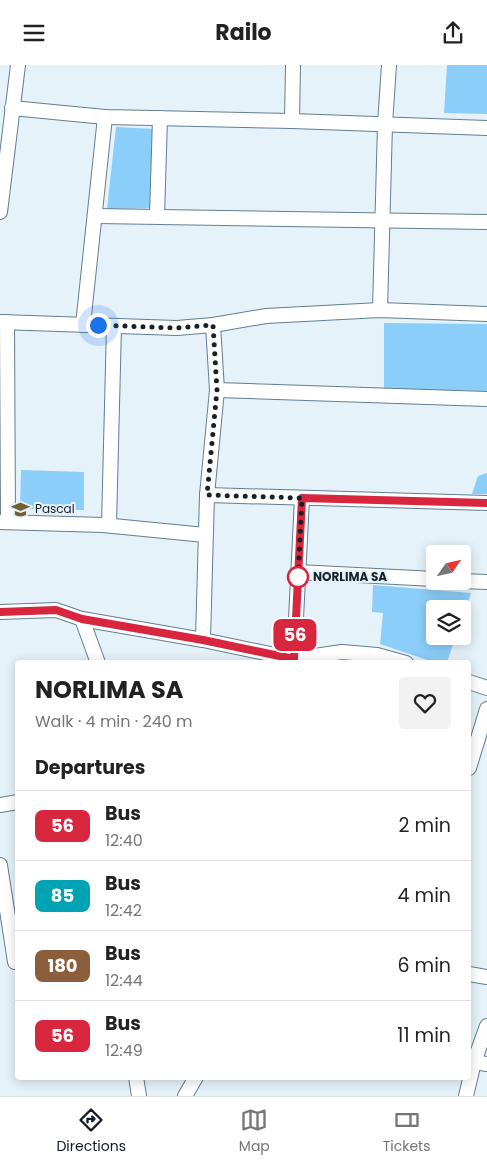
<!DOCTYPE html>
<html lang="en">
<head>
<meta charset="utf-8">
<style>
	:root { --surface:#fff; --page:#f2f2f2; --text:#222; --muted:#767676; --line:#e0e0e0; --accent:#111827 }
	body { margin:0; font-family:Poppins,sans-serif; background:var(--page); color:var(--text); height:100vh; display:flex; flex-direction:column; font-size:19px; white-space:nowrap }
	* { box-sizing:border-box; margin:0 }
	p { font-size:16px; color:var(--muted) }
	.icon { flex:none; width:28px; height:28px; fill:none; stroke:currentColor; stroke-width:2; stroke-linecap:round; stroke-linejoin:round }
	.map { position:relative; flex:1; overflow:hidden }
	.sheet { position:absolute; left:15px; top:595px; width:456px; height:420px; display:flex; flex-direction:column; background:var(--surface); border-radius:5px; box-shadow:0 2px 12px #0003 }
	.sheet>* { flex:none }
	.badge { padding:0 10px; border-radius:8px; font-size:18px; line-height:32px }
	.needle { width:32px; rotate:56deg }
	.fabs { position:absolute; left:426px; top:480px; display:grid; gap:10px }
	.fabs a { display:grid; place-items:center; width:45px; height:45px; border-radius:5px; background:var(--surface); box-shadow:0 2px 12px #0003; font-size:25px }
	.you { position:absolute; width:25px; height:25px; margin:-12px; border:4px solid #fff; border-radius:50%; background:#1a73e8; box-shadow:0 0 0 8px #1a73e833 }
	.map>.badge { position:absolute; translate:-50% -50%; box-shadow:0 0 0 2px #fff }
	h2 { padding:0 20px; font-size:19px; line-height:45px }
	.round { display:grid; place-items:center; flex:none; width:52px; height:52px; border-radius:5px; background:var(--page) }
	.summary { display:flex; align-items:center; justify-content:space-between; height:85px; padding:0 20px }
	h1 { font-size:24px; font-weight:700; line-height:38px }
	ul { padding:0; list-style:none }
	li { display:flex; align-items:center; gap:15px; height:70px; padding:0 20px; border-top:1px solid var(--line) }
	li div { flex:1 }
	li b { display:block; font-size:19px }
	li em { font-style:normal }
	li .badge { min-width:55px; font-weight:700; text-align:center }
	header { display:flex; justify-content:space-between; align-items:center; height:65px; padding:0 20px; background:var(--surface); font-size:22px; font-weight:700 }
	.tabs { display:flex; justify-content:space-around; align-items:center; height:70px; border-top:1px solid var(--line); background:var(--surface); font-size:14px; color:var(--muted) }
	.tabs a { display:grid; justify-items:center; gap:2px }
	.tabs .current { color:var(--accent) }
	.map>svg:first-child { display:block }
	.green { fill:#8bcef9 }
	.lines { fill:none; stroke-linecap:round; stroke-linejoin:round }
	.minor-casing { stroke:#627e90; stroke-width:16 }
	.minor { stroke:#fff; stroke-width:14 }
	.line-casing { stroke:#fff; stroke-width:11 }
	.line { stroke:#d7263d; stroke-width:8 }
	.walk { stroke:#152027; stroke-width:5; stroke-dasharray:0 9 }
	.stop-dot { fill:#fff; stroke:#d7263d; stroke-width:2.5 }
	.labels { text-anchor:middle; stroke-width:4; stroke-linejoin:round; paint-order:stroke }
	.poi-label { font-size:12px; fill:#152027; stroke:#e6f2fa; text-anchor:start }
	.stop-label { font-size:12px; font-weight:bold; fill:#152027; stroke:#e6f2fa; text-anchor:start }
</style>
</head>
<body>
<header><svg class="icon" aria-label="menu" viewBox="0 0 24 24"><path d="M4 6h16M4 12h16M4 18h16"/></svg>Railo<svg class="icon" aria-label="share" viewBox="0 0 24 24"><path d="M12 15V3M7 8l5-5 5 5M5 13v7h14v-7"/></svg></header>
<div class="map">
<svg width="487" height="1031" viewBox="0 0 487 1031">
	<rect width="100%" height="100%" fill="#e6f2fa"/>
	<g class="green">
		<path d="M447 0H487V49L444 48Z"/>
		<path d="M116 62 155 64 152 143 107 144Z"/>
		<path d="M384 258 487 259V326L384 324Z"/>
		<path d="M21 405 84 407V445L20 444Z"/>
		<path d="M487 408V429H472L478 411Z"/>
		<path d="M373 520 471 528 463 553 462 544H435V571H456L447 597H433L380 579 383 548 372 547Z"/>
	</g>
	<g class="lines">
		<defs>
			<g id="minor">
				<path d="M12 43 105 52 292 56 487 63"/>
				<path d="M292 56 293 0"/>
				<path d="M0 147 18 0"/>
				<path d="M96 151 487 157"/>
				<path d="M157 151 160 53"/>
				<path d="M380 245 385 59 389 0"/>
				<path d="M0 257 177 263 213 260 266 251 380 245 487 249"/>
				<path d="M7 257 8 457"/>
				<path d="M83 260 105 52"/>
				<path d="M217 325 487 334"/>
				<path d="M207 430 487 438"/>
				<path d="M0 457 103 460 205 470"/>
				<path d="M109 460 114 261"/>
				<path d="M298 507 435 514"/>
				<path d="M462 516 487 517"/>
				<path d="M0 547 56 545 82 554 203 575 294 594 342 587 377 590 406 598"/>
				<path d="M82 554 98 598"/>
				<path d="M203 575 207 430 217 325 213 260"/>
				<path d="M294 594 302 433"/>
				<path d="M469 617 487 623"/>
				<path d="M469 703 487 644"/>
				<path d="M0 740 18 737"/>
				<path d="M0 800 15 897"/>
				<path d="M469 909 487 912"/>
				<path d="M469 996 487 999"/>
				<path d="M136 1012 139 1031"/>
				<path d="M185 1031 196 1012"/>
				<path d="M466 1031 474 997 487 961"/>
			</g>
		</defs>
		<use href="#minor" class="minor-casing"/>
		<use href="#minor" class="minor"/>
	</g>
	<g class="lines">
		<defs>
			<path id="line" d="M0 547 56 545 82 554 203 575 294 594 302 433 487 438"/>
		</defs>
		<use href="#line" class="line-casing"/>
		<use href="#line" class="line"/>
		<path class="walk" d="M98 260 176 263 213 260 217 325 207 430 302 433 298 512"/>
	</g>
	<defs>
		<symbol id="university-bare" viewBox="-9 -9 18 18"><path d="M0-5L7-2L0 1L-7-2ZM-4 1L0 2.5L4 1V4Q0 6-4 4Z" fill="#74602f" stroke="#e6f2fa" stroke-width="2.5" paint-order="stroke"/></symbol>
	</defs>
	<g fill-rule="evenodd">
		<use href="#university-bare" x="8" y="432" width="25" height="25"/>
	</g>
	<circle class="stop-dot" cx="298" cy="512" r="10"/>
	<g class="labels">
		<g class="poi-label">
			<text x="35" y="448">Pascal</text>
		</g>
		<g class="stop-label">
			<text x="313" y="516">NORLIMA SA</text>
		</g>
	</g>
</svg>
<div class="fabs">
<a><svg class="needle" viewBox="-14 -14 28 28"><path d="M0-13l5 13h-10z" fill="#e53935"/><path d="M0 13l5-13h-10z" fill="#767676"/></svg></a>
<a><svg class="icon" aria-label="layers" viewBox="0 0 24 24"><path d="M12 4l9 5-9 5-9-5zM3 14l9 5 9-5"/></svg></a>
</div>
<div class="you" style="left:98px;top:260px"></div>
<b class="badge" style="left:295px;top:570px;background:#d7263d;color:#fff">56</b>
<section class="sheet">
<div class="summary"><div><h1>NORLIMA SA</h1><p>Walk · 4 min · 240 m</p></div><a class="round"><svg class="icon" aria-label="heart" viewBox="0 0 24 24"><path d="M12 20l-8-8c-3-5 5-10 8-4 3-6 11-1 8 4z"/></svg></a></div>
<h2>Departures</h2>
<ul>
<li><span class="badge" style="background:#d7263d;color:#fff">56</span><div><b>Bus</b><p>12:40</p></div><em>2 min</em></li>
<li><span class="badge" style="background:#00a3b4;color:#fff">85</span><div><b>Bus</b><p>12:42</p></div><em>4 min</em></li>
<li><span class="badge" style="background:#8b5e3c;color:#fff">180</span><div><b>Bus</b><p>12:44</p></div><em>6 min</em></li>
<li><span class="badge" style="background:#d7263d;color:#fff">56</span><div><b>Bus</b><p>12:49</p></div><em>11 min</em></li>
</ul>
</section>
</div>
<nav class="tabs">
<a class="current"><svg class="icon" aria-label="directions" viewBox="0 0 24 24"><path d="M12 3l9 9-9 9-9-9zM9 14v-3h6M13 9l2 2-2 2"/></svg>Directions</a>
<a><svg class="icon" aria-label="map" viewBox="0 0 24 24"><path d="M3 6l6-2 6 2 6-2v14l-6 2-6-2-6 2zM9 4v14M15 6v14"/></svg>Map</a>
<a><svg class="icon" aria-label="tickets" viewBox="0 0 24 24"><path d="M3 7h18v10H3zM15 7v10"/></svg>Tickets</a>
</nav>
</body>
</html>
